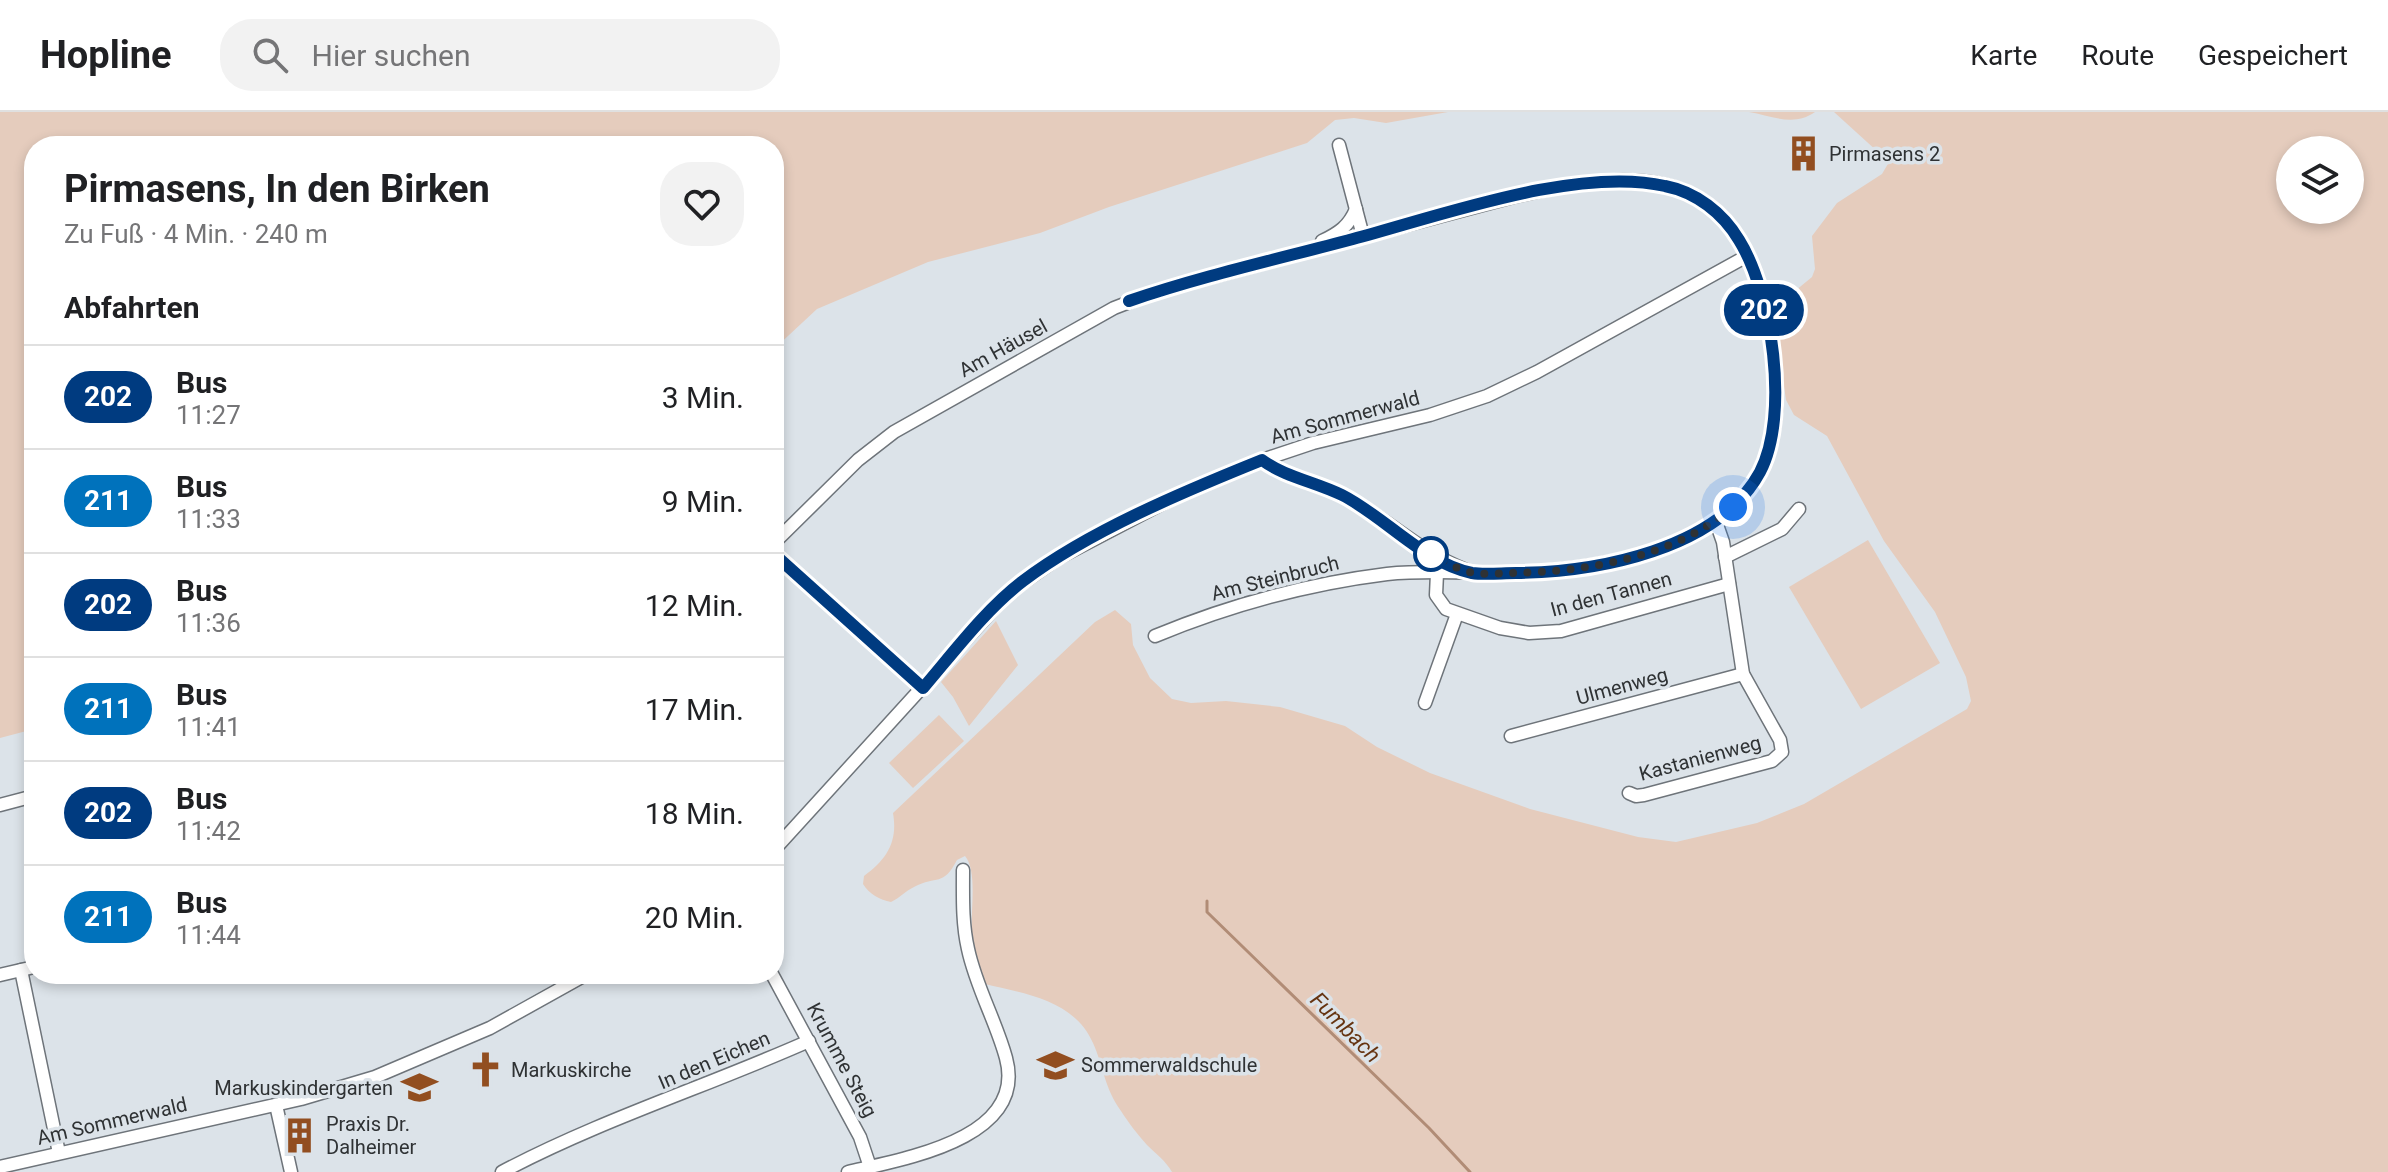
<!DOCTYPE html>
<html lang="de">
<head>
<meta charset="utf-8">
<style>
	:root { --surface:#fff; --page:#f2f2f2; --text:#202124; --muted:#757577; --line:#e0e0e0 }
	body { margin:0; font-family:Roboto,sans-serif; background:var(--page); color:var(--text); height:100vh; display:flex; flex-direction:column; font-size:30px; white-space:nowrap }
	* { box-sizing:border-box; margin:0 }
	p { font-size:26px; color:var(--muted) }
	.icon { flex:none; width:44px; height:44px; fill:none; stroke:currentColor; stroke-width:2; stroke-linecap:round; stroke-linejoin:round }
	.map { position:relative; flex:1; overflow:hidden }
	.sheet { position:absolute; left:24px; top:24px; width:760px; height:848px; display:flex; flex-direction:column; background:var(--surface); border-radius:32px; box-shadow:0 4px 12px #0003 }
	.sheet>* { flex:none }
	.badge { padding:0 16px; border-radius:26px; font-size:28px; line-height:52px }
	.fabs { position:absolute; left:2276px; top:24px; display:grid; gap:16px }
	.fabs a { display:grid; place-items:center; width:88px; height:88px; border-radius:50%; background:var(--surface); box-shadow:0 4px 12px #0003; font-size:40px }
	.you { position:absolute; width:40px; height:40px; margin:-20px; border:6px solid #fff; border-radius:50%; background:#1a73e8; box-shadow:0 0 0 12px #1a73e833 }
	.map>.badge { position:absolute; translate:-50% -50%; box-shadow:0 0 0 4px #fff }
	h2 { padding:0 40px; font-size:30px; line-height:72px }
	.round { display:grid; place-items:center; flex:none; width:84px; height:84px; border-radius:32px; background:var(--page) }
	.overview { display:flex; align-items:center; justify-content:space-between; height:136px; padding:0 40px }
	h1 { font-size:38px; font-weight:700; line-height:60px }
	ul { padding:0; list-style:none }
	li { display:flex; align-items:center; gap:24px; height:104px; padding:0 40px; border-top:2px solid var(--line) }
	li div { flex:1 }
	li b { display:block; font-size:30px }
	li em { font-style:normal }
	li .badge { min-width:88px; font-weight:700; text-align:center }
	header { display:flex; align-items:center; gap:48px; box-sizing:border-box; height:112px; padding:0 40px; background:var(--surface); border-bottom:2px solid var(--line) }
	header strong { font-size:38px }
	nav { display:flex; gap:44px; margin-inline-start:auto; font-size:28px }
	.search { width:560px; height:72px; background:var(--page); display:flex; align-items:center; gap:20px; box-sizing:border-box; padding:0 28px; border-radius:32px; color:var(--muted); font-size:30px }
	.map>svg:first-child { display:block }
	.green { fill:#e5ccbd; fill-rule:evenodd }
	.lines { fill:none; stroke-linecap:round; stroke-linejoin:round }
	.stream { stroke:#b18c76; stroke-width:3 }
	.minor-casing { stroke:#6e747a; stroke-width:15 }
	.minor { stroke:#fff; stroke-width:12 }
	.line-casing { stroke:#fff; stroke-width:18 }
	.line { stroke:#003b80; stroke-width:12 }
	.walk { stroke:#2f3234; stroke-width:8; stroke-dasharray:0 14.4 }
	.stop-dot { fill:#fff; stroke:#003b80; stroke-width:4 }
	.labels { text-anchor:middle; stroke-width:7; stroke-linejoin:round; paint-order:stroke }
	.poi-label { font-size:20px; fill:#2f3234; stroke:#dce3e9; text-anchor:start }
	.street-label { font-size:20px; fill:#2f3234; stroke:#dce3e9 }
	.water-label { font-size:22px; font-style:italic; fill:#663411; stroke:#dce3e9 }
</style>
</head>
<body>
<header>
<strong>Hopline</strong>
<div class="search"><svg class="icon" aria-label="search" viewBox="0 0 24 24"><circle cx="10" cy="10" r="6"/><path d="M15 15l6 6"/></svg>Hier suchen</div>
<nav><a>Karte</a><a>Route</a><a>Gespeichert</a></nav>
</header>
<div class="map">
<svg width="2388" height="1060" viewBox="0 0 2388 1060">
	<rect width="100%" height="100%" fill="#dce3e9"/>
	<g class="green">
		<path d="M0 0H1448L1386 11 1354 6 1335 8 1307 31 1109 95 1040 121 928 150 817 197 774 237V34H34V617L0 626Z"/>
		<path d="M1749 0H1815C1794 15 1772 4 1749 0Z"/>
		<path d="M1834 0H2388V1060H1172C1165 1048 1157 1043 1147 1033 1138 1023 1128 1010 1121 999 1104 975 1104 956 1093 931 1074 888 1026 882 985 872 980 855 973 839 972 821 970 801 978 759 965 744L957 748C943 775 937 763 914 775 905 779 900 786 891 790 880 788 869 782 863 772L864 764C887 747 898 730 893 701L1095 510 1115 498 1131 512 1133 533 1150 566 1172 587 1191 591 1226 589 1280 595 1345 614 1377 635 1430 661 1530 697 1638 725 1676 730 1757 711 1804 692 1967 597 1971 589 1966 565 1935 500 1884 429 1827 324 1794 303 1786 288 1774 206 1778 193 1812 165 1815 157 1812 124 1837 91 1882 62 1889 50ZM2290 38H2350V98H2290Z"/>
		<path d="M1868 428 1940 551 1861 597 1789 475Z"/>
		<path d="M996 509 1018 553 969 614 953 585 941 570Z"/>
		<path d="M939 603 964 629 913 676 889 651Z"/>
	</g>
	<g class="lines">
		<path class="stream" d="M1207 789V800L1429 1016 1470 1060"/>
		<defs>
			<g id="minor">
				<path d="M1339 33 1363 124"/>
				<path d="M1322 129C1339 121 1349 114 1356 97"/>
				<path d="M1262 348C1285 365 1317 370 1342 383 1386 405 1420 441 1466 458"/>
				<path d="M774 431 858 348 894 320 1114 196 1158 179 1513 85C1569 72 1643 55 1696 85 1715 95 1732 114 1742 132 1766 177 1782 264 1774 314 1770 338 1761 361 1746 380 1698 438 1604 456 1532 460 1484 463 1435 457 1387 462 1306 472 1230 493 1155 524"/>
				<path d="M774 442 923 576"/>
				<path d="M1725 445 1782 417 1799 397"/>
				<path d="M1437 461 1436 483 1446 497 1500 516 1529 521 1561 519 1729 472"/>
				<path d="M1425 591 1457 502"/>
				<path d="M1511 624 1743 562"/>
				<path d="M1629 681 1636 684 1644 683 1772 649 1782 640 1780 628 1743 562 1723 430 1716 410"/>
				<path d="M0 693 34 684"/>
				<path d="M774 738 1008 481 1058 446 1175 385 1262 348 1313 331 1430 303 1487 284 1537 260 1747 144"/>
				<path d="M21 858 59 1041"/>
				<path d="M772 862 860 1025 870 1055"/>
				<path d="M0 863 34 855"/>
				<path d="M276 993 291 1060"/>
				<path d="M0 1055 301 987 375 965 490 916 587 862"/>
				<path d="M502 1060C600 1008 708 974 809 929"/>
				<path d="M848 1060C903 1047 1028 1027 1006 946 996 909 976 875 968 837 962 811 963 784 963 758"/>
			</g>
		</defs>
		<use href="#minor" class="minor-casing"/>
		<use href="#minor" class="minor"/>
	</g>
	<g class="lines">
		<defs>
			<path id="line" d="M774 442 923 576C954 540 985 498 1023 469 1089 419 1185 379 1262 348 1285 365 1316 370 1342 383 1384 404 1425 452 1472 461 1485 463 1502 461 1516 461 1597 460 1718 438 1760 360 1790 303 1772 181 1739 128 1723 101 1696 80 1665 74 1577 54 1440 104 1353 127 1278 147 1202 164 1129 189"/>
		</defs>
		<use href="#line" class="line-casing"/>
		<use href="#line" class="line"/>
		<path class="walk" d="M1431 442C1440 447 1460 459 1474 461 1486 463 1499 461 1511 461 1587 460 1675 445 1733 395"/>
	</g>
	<defs>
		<symbol id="building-bare" viewBox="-9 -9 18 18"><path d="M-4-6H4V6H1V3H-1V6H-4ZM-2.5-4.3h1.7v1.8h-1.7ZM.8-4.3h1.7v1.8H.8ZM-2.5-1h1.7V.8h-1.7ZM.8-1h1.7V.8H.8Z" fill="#924e20" stroke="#dce3e9" stroke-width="2.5" paint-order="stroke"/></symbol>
		<symbol id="school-bare" viewBox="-9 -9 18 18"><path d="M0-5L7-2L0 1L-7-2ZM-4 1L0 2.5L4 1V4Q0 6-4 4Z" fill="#924e20" stroke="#dce3e9" stroke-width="2.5" paint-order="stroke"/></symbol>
		<symbol id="church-bare" viewBox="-9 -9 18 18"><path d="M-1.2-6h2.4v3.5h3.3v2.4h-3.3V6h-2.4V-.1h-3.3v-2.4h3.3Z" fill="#924e20" stroke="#dce3e9" stroke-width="2.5" paint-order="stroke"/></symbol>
	</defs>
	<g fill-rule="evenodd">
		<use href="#building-bare" x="1778" y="16" width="51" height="51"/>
		<use href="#school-bare" x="1030" y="928" width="51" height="51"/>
		<use href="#church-bare" x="460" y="932" width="51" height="51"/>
		<use href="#school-bare" x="394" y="950" width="51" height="51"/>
		<use href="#building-bare" x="274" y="998" width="51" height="51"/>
	</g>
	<circle class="stop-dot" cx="1431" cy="442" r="16"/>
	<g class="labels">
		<g class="poi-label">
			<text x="1829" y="49">Pirmasens 2</text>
			<text x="1081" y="960">Sommerwaldschule</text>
			<text x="511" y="965">Markuskirche</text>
			<text x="393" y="983" text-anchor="end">Markuskindergarten</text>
			<text x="326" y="1019">Praxis Dr.<tspan x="326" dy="23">Dalheimer</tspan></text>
		</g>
		<g class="street-label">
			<text transform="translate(1003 236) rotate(-29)" y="7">Am Häusel</text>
			<text transform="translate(1345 305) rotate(-15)" y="7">Am Sommerwald</text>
			<text transform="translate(1275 466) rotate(-14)" y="7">Am Steinbruch</text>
			<text transform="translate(1611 482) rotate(-15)" y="7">In den Tannen</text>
			<text transform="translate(1622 574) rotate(-15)" y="7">Ulmenweg</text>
			<text transform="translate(1700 646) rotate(-15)" y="7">Kastanienweg</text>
			<text transform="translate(714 948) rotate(-23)" y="7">In den Eichen</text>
			<text transform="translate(842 948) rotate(62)" y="7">Krumme Steig</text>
			<text transform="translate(112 1009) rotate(-13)" y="7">Am Sommerwald</text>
		</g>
		<g class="water-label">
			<text transform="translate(1346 915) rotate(45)" y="8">Fumbach</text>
		</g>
	</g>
</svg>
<div class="fabs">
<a><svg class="icon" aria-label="layers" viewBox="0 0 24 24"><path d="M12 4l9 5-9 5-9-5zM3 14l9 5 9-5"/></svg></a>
</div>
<div class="you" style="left:1733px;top:395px"></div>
<b class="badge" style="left:1764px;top:198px;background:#003b80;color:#fff">202</b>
<section class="sheet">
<div class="overview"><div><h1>Pirmasens, In den Birken</h1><p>Zu Fuß · 4 Min. · 240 m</p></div><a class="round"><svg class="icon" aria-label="heart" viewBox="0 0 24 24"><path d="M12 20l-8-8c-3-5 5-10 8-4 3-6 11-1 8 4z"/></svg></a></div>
<h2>Abfahrten</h2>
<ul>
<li><span class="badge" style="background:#003b80;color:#fff">202</span><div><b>Bus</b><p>11:27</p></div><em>3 Min.</em></li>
<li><span class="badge" style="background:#0072bc;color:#fff">211</span><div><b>Bus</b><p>11:33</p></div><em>9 Min.</em></li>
<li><span class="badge" style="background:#003b80;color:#fff">202</span><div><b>Bus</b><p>11:36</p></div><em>12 Min.</em></li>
<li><span class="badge" style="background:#0072bc;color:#fff">211</span><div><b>Bus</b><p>11:41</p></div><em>17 Min.</em></li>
<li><span class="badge" style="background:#003b80;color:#fff">202</span><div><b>Bus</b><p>11:42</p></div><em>18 Min.</em></li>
<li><span class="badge" style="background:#0072bc;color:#fff">211</span><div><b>Bus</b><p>11:44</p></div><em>20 Min.</em></li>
</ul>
</section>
</div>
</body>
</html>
